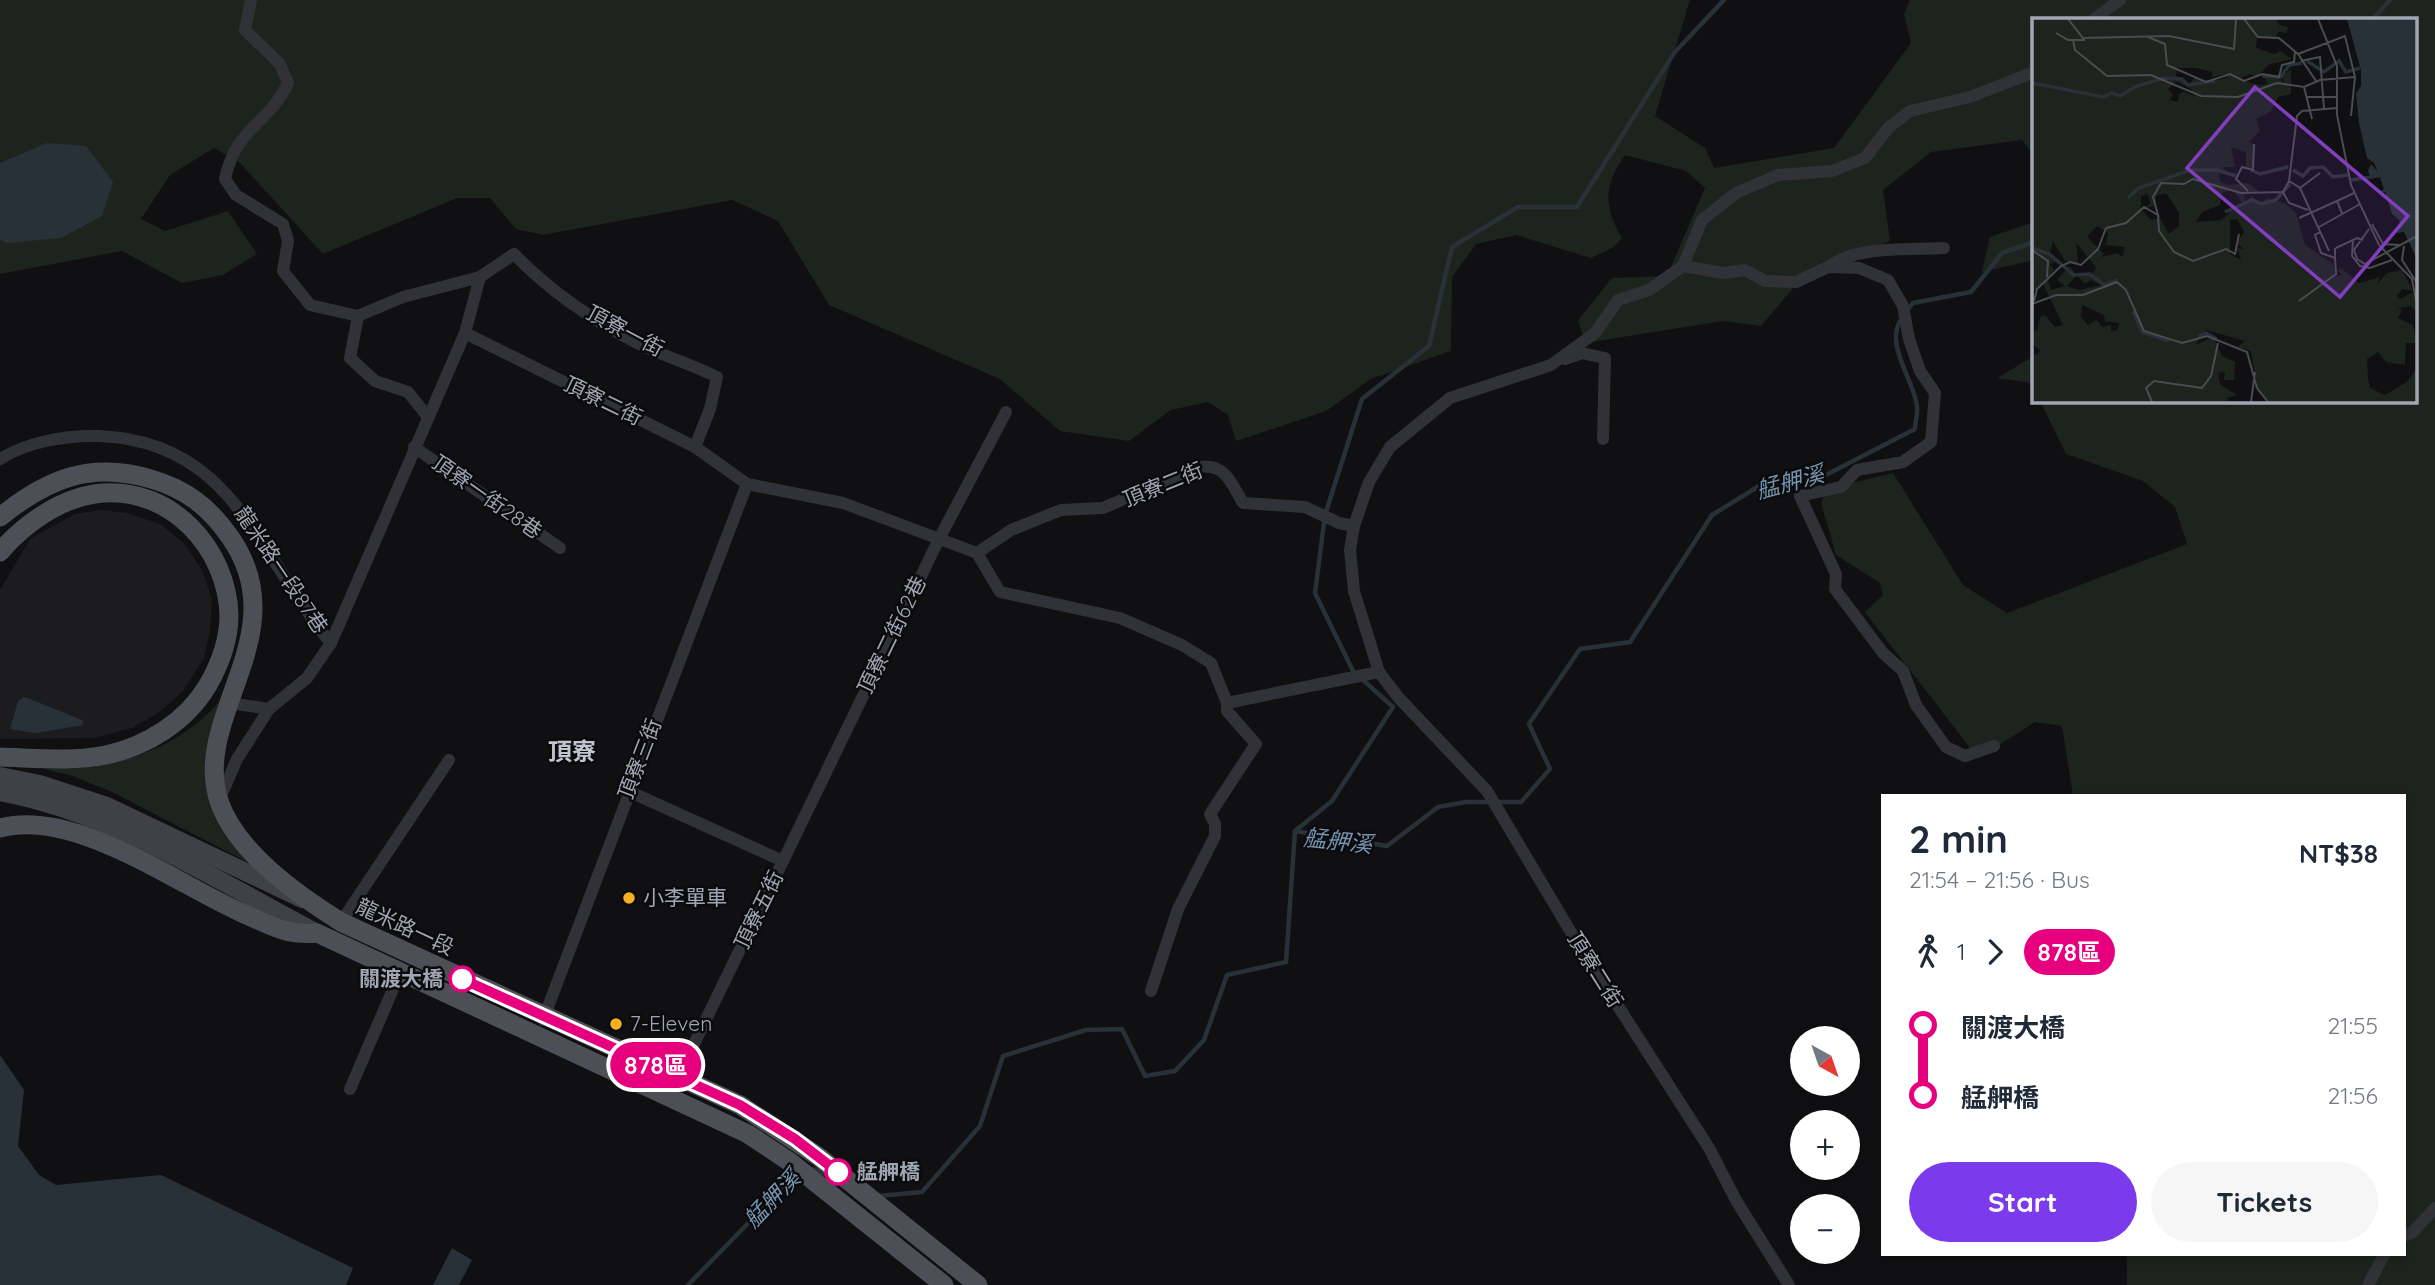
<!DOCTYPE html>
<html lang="en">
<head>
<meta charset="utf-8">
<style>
	:root { --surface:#fff; --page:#f6f6f7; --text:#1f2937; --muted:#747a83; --accent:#7c3aed }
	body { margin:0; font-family:Quicksand,"Noto Sans TC",sans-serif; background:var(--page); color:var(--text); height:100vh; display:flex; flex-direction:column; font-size:26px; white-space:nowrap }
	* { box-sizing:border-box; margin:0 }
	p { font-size:23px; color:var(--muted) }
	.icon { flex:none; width:38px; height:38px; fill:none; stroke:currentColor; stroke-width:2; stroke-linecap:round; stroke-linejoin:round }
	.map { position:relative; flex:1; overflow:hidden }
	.details { position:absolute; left:1881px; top:794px; width:525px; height:462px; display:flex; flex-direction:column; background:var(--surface); border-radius:0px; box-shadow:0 4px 10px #0003 }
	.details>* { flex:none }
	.badge { padding:0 14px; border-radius:23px; font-size:24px; line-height:46px }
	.needle { width:46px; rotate:140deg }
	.controls { position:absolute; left:1790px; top:1026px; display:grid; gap:14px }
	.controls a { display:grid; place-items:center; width:70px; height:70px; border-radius:50%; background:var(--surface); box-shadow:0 4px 10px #0003; font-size:35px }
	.map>.badge { position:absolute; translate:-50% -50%; box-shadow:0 0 0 4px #fff }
	.legs { display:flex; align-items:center; gap:10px; height:77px; padding:0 28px; font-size:23px }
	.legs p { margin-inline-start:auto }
	.head { display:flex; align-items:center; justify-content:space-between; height:119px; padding:0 28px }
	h1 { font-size:38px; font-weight:700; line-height:52px }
	.button { display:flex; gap:14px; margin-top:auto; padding:14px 28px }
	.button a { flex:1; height:80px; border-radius:42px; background:var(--accent); color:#fff; font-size:28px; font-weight:700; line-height:80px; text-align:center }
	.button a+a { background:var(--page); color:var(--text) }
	ul { padding:0 28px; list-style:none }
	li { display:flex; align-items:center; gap:24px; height:70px; font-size:26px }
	li i { display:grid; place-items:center; width:10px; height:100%; margin:0 9px; background:currentColor }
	li i::after { content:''; width:18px; height:18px; margin:-9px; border:5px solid; border-radius:50%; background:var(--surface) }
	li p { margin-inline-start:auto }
	li:first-child i { background:linear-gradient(#0000 50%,currentColor 0) }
	li:last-child i { background:linear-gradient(currentColor 50%,#0000 0) }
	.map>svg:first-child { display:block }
	.built { fill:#1c1c1f }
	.green { fill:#1c241d }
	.water { fill:#283137 }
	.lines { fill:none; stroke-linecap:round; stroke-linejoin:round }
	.stream { stroke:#283137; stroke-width:4.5 }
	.minor { stroke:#313237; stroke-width:12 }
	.secondary { stroke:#3f4147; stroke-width:18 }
	.primary { stroke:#4d4f56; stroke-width:19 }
	.line-1-casing { stroke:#fff; stroke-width:16 }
	.line-1 { stroke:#e6007e; stroke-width:10 }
	.poi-dot { fill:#f7b023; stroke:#0b0b0d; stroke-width:2.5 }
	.stop-1-dot { fill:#fff; stroke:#e6007e; stroke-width:3.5 }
	.labels { text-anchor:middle; stroke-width:5; stroke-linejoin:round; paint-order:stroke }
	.street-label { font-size:21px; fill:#a1a6b3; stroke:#0b0b0d }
	.poi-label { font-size:21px; fill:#a1a6b3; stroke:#0b0b0d; text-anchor:start }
	.stop-label { font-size:21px; font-weight:bold; fill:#a1a6b3; stroke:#0b0b0d; text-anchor:end }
	.water-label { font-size:23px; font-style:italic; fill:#7695b0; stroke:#0b0b0d }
	.quarter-label { font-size:24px; font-weight:bold; fill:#c2c5cf; stroke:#0b0b0d }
	.inset-river { fill:none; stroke:#283137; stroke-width:3.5 }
	.inset-road { fill:none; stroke:#4a4c52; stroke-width:2 }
	.view { fill:#813ebd; fill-opacity:0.15; stroke:#813ebd; stroke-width:3.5 }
	.inset-edge { fill:none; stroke:#a1a6b3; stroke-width:3.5 }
</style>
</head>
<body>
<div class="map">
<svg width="2435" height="1285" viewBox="0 0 2435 1285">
	<rect width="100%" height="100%" fill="#101012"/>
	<path class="built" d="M101 510 127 513 160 524 184 543 203 572 212 600 210 631 204 658 183 691 158 713 132 728 94 738 0 739V590L30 539 75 514Z"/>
	<g class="green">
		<path d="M0 0H1690L1655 116 1705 148 1714 168 1834 148 1911 43 1904 14 1910 0H2435V1285H2127V1255H2404V796H2073L2062 726 2035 722 1983 755 1971 749 1865 612 1883 595 1880 583 1836 555 1821 503 1827 489 1893 473 1963 585 2007 613 2187 544 2175 507 2143 481 2066 454 2040 401H2416V19H2034V156L2022 140 1931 152 1883 190 1890 241 1807 272 1761 326 1723 321 1585 343 1578 320 1612 278 1667 276 1705 188 1686 171 1625 155C1604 185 1603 206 1622 238L1614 247 1591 258 1516 235 1476 244 1452 277 1451 351 1371 379 1326 411 1236 441 1228 415 1208 402 1171 410 1129 441 1060 431 1000 379 829 305 778 221 732 200 543 235 516 229 490 198H457L323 254 240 163 214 148 170 175 141 219 165 231 228 211 257 254 223 275 182 283 122 251 0 274Z"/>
		<path d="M2034 222V260L1982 272 1990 237Z"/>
		<path d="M2034 356V388L2032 383 1997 378Z"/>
		<path d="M227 692 208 771 263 870 112 792 73 776 44 769C119 766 178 754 227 692Z"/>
	</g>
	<g class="water">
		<path d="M47 143 86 146 113 182 102 216 61 238 7 243 0 240V163Z"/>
		<path d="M25 697 82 720 83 725 35 733 10 729 18 701Z"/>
		<path d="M0 1055 24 1090 18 1146 39 1175 56 1185 161 1175 353 1268 346 1285H0Z"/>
		<path d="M452 1248 472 1260 459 1285H433Z"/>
	</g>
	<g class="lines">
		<g class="stream">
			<path d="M2373 19 2390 0"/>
			<path d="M1907 311 1913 303 1971 292 2002 253 2034 242"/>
			<path d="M1295 831 1332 801 1393 707 1353 671 1315 593 1325 515 1362 399 1429 346 1452 247 1518 207H1577L1674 53 1724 0"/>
			<path d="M813 1169 831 1177"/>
			<path d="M878 1196 922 1192 980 1126 1003 1056 1086 1030 1122 1029 1145 1076 1175 1071 1204 1040 1227 975 1286 962 1295 831 1387 846 1438 807 1466 802H1521L1550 769 1529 724 1580 649 1630 642 1712 515 1759 486 1814 473 1822 477 1915 429C1915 422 1918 413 1917 406 1914 380 1883 343 1902 318"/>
			<path d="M688 1285 795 1175"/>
		</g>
		<g class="minor">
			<path d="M251 0 245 30 280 64 288 83C268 126 236 126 225 179L236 195 283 224 288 241 283 271 310 305 358 316"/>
			<path d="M2094 19 2120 0"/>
			<path d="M1683 266 1723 273 1745 270 1765 281 1796 282 1828 267 1859 268 1888 280 1903 306 1909 339 1920 371 1935 393 1931 442 1903 462 1857 470 1841 487 1800 496 1836 574 1835 589 1883 653 1903 671 1916 705 1946 747 1965 756 1994 746"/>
			<path d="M1828 267C1857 245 1909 250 1944 248"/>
			<path d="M465 333 695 447 747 484 843 503 977 553 1000 592 1120 618 1182 645 1211 663 1227 703 1379 672"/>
			<path d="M1565 359 1582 353 1605 358 1603 439"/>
			<path d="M428 417 408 392 375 381 350 358 358 316 403 297 480 277 514 254C549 290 592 320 637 343 663 356 691 364 717 377L710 409 695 447"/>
			<path d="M414 447 560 548"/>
			<path d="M0 459C28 442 65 435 98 436 234 440 258 556 331 643"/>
			<path d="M977 553 1011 530 1061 510 1103 508 1198 467C1225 463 1230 481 1243 503L1305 507 1339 523 1354 526"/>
			<path d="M230 703 269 709 307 678 331 643 465 333 480 277"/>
			<path d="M628 791 783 861 679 1075"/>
			<path d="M219 801 237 759 269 709"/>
			<path d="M783 861 939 539 1006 412"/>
			<path d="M341 922 449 760"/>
			<path d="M1151 991 1178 909 1215 836V824L1210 814 1256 744 1227 711V703"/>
			<path d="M543 1020 747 484"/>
			<path d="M350 1089 400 973"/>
			<path d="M2404 1236 2412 1233 2435 1208"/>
			<path d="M1789 1285 1737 1202 1709 1148 1575 939 1487 791 1398 697 1379 672 1354 591 1350 550 1354 526 1369 482 1390 447 1450 398 1551 365 1595 333 1618 300 1649 290 1683 266 1702 220 1736 193 1778 175 1832 171 1865 158 1888 128 1910 111 1970 97 2034 72"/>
			<path d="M2368 1285 2384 1255"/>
		</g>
		<g class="secondary">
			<path d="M0 776 40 784 107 806 302 899"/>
			<path d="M0 792C114 813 216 880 317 933"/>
		</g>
		<g class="primary">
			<path d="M0 517C47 479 90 461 151 479 186 489 209 507 230 537 298 634 191 715 219 801 236 852 298 895 341 922L740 1105 819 1157 978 1285"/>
			<path d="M0 552C25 523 63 496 103 493 172 488 227 549 229 615 229 640 220 664 208 685 186 722 147 746 106 755 71 762 35 758 0 757"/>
			<path d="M0 828C74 808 175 883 242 913 270 925 286 936 317 933L748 1134 790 1162 944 1285"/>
		</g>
	</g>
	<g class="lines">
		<defs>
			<path id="line-1" d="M462 979 740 1105 795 1139 838 1172"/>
		</defs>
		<use href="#line-1" class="line-1-casing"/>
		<use href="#line-1" class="line-1"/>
	</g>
	<g class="poi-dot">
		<circle cx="629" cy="898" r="7"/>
		<circle cx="616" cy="1024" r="7"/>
	</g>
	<g class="stop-1-dot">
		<circle cx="462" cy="979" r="12"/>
		<circle cx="838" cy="1172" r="12"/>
	</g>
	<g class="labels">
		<g class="street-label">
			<text transform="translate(625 331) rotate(28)" y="7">頂寮一街</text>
			<text transform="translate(603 401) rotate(26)" y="7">頂寮二街</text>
			<text transform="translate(1163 485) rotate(-22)" y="7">頂寮二街</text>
			<text transform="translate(487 497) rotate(35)" y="7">頂寮一街28巷</text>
			<text transform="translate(281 570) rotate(56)" y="7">龍米路一段87巷</text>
			<text transform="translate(892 635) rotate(-64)" y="7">頂寮二街62巷</text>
			<text transform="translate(640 759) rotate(-69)" y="7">頂寮三街</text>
			<text transform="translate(759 910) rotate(-64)" y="7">頂寮五街</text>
			<text transform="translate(405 927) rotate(25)" y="7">龍米路一段</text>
			<text transform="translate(1595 970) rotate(58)" y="7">頂寮二街</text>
		</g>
		<g class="poi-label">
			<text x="643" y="905">小李單車</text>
			<text x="630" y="1031">7-Eleven</text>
		</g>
		<g class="stop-label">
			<text x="443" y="986">關渡大橋</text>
			<text x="857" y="1179" text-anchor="start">艋舺橋</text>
		</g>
		<g class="water-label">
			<text transform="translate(1790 482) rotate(-15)" y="8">艋舺溪</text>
			<text transform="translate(1338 841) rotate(6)" y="8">艋舺溪</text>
			<text transform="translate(772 1199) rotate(-46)" y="8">艋舺溪</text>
		</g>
		<g class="quarter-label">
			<text x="572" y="760">頂寮</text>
		</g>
	</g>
	<g transform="translate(2032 18)">
		<rect width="385" height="385" fill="#101012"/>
		<path d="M0 1H244L247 7 256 9 255 15 246 14 244 19 225 20 224 30 243 36 248 33 260 41 238 46 224 59 219 56 205 61 227 67 236 66 233 60H248L252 66 251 58 259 51V76L246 79 239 93 224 101 228 113 217 124 224 127 220 151 214 149V134L199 129 203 149H190L198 157 187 155 188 163 195 167 215 165 227 173 211 177 214 183 220 178 228 185 236 180 254 186 264 195 273 227 301 246 303 258 311 257 305 253 309 250 327 265 348 259 344 267 355 255 370 252 381 273 370 271 365 278 368 281 381 274 385 294 379 288 366 290 370 292 366 300 381 307 385 325H374L373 347 354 344 346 334 335 341 336 360 338 370 353 377 375 364 385 350V384H237L225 369 219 333 205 329 213 323 174 312 163 327 181 319 190 338 203 344 202 362H192L193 353 186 355 188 366 205 377 195 380 196 384H0V335L5 337 8 332 0 326V312L5 313 8 299 13 297 23 309 31 307 11 266 0 275ZM145 50H164L180 54V59L194 56 196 59 176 65 163 59 158 66 144 58ZM144 63 158 70 163 78 152 74 147 76 146 84 138 82 141 76 136 71ZM201 172 210 184 189 202 164 204 170 194 188 187 190 175ZM134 175 147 195V208L137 216 128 200 119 202 109 191V178L116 176 118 185 112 191 124 187V178ZM205 201 212 214 205 225 212 231 205 230 209 242 198 236V202ZM65 208 76 215 74 227 93 229 90 239 85 235 69 239 72 236 55 219ZM21 223 33 243 46 245 44 225 64 249 62 254 44 256 37 248 25 262 33 268 19 272 16 263 22 252 18 246 26 242 18 234ZM45 257 53 266 59 262 69 267 47 272 35 268ZM50 287 72 297 73 303 87 305 86 312 79 313V307L70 309 65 302 56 307 49 299Z" fill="#1c241d" fill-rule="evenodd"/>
		<path d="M315 1H385V241L372 214 364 215 368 203 360 196 353 174 346 176 352 171 348 159 339 161 336 153 339 146 346 154 342 145 335 140 327 105 324 76 329 68V52Z" fill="#283137"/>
		<path class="inset-river" d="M370 1 385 62M275 43 292 54 307 43 314 54 328 50M230 58 249 59 257 47 270 45M0 65 71 79 80 75 89 78 102 69 132 60 150 61 156 67 183 63M219 152 228 156 256 149M261 152 271 158 278 150 291 149 301 159 316 157M319 162 340 159M96 180 107 170 158 152H185L204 158M193 194 220 182 230 186 244 182 258 166M0 230 17 236 42 257 57 256 73 267 85 262M101 293 110 314 137 323M166 319 174 315 185 321"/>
		<path class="inset-road" d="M36 1 51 20 137 18 202 31 204 1M212 1 226 19 247 20 266 36 313 18 323 59 319 98M286 1 305 48V97L319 167 347 227 380 261 385 288M24 15 36 22H53M116 19 133 26 135 47 174 64 198 56 212 63 230 56 247 59 250 47 262 44 263 34M41 22 43 32 75 58 119 57 169 78 206 79 245 65 272 69 288 62 323 59M266 36 284 63M269 43 288 39 292 91M272 69 280 101M274 79H305M257 163 268 170 297 233M268 170 288 155M216 173 204 161 210 149 221 152 222 126M251 174 257 163 265 98 270 93 305 90M251 174 257 185 276 192M310 195 305 183 322 175M126 197 127 213 142 234 161 243 194 231 203 236 207 216M267 200 305 183M340 206 351 226 367 227M287 209 328 186M74 210 94 205 112 189 126 197 121 179 129 165 152 166 161 161 209 175 251 174M337 211 322 232 325 241 333 246 385 218M288 214 283 217 289 235 303 240V230M321 221 320 238 328 248 338 250 360 242M372 228 370 242 385 265M304 230 325 220 331 222M0 232 16 243 15 259M2 283 5 271 29 248 38 244 49 247 66 231 74 210M267 283 304 256 303 240M0 286 24 277H51L85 264 94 272 112 313 150 325 175 318 215 334 225 370 236 384M120 384 114 370 122 363 170 370 179 358 186 325M219 384 223 354"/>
		<path class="view" d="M223 69 376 198 308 279 155 150Z"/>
		<rect width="385" height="385" class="inset-edge"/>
	</g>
</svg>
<div class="controls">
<a><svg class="needle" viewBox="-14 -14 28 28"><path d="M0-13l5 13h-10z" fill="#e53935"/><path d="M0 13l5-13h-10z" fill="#747a83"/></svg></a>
<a>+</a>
<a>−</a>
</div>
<b class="badge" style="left:656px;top:1065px;background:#e6007e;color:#fff">878區</b>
<section class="details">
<div class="head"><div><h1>2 min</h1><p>21:54 – 21:56 · Bus</p></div><b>NT$38</b></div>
<div class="legs"><svg class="icon" aria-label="walk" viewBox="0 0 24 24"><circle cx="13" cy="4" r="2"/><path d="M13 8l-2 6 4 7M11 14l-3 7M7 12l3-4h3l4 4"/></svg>1<svg class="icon" aria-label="forward" viewBox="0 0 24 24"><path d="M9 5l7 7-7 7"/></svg><b class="badge" style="background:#e6007e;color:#fff">878區</b></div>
<ul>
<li><i style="color:#e6007e"></i><b>關渡大橋</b><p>21:55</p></li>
<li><i style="color:#e6007e"></i><b>艋舺橋</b><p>21:56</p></li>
</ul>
<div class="button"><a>Start</a><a>Tickets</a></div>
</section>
</div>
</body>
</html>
